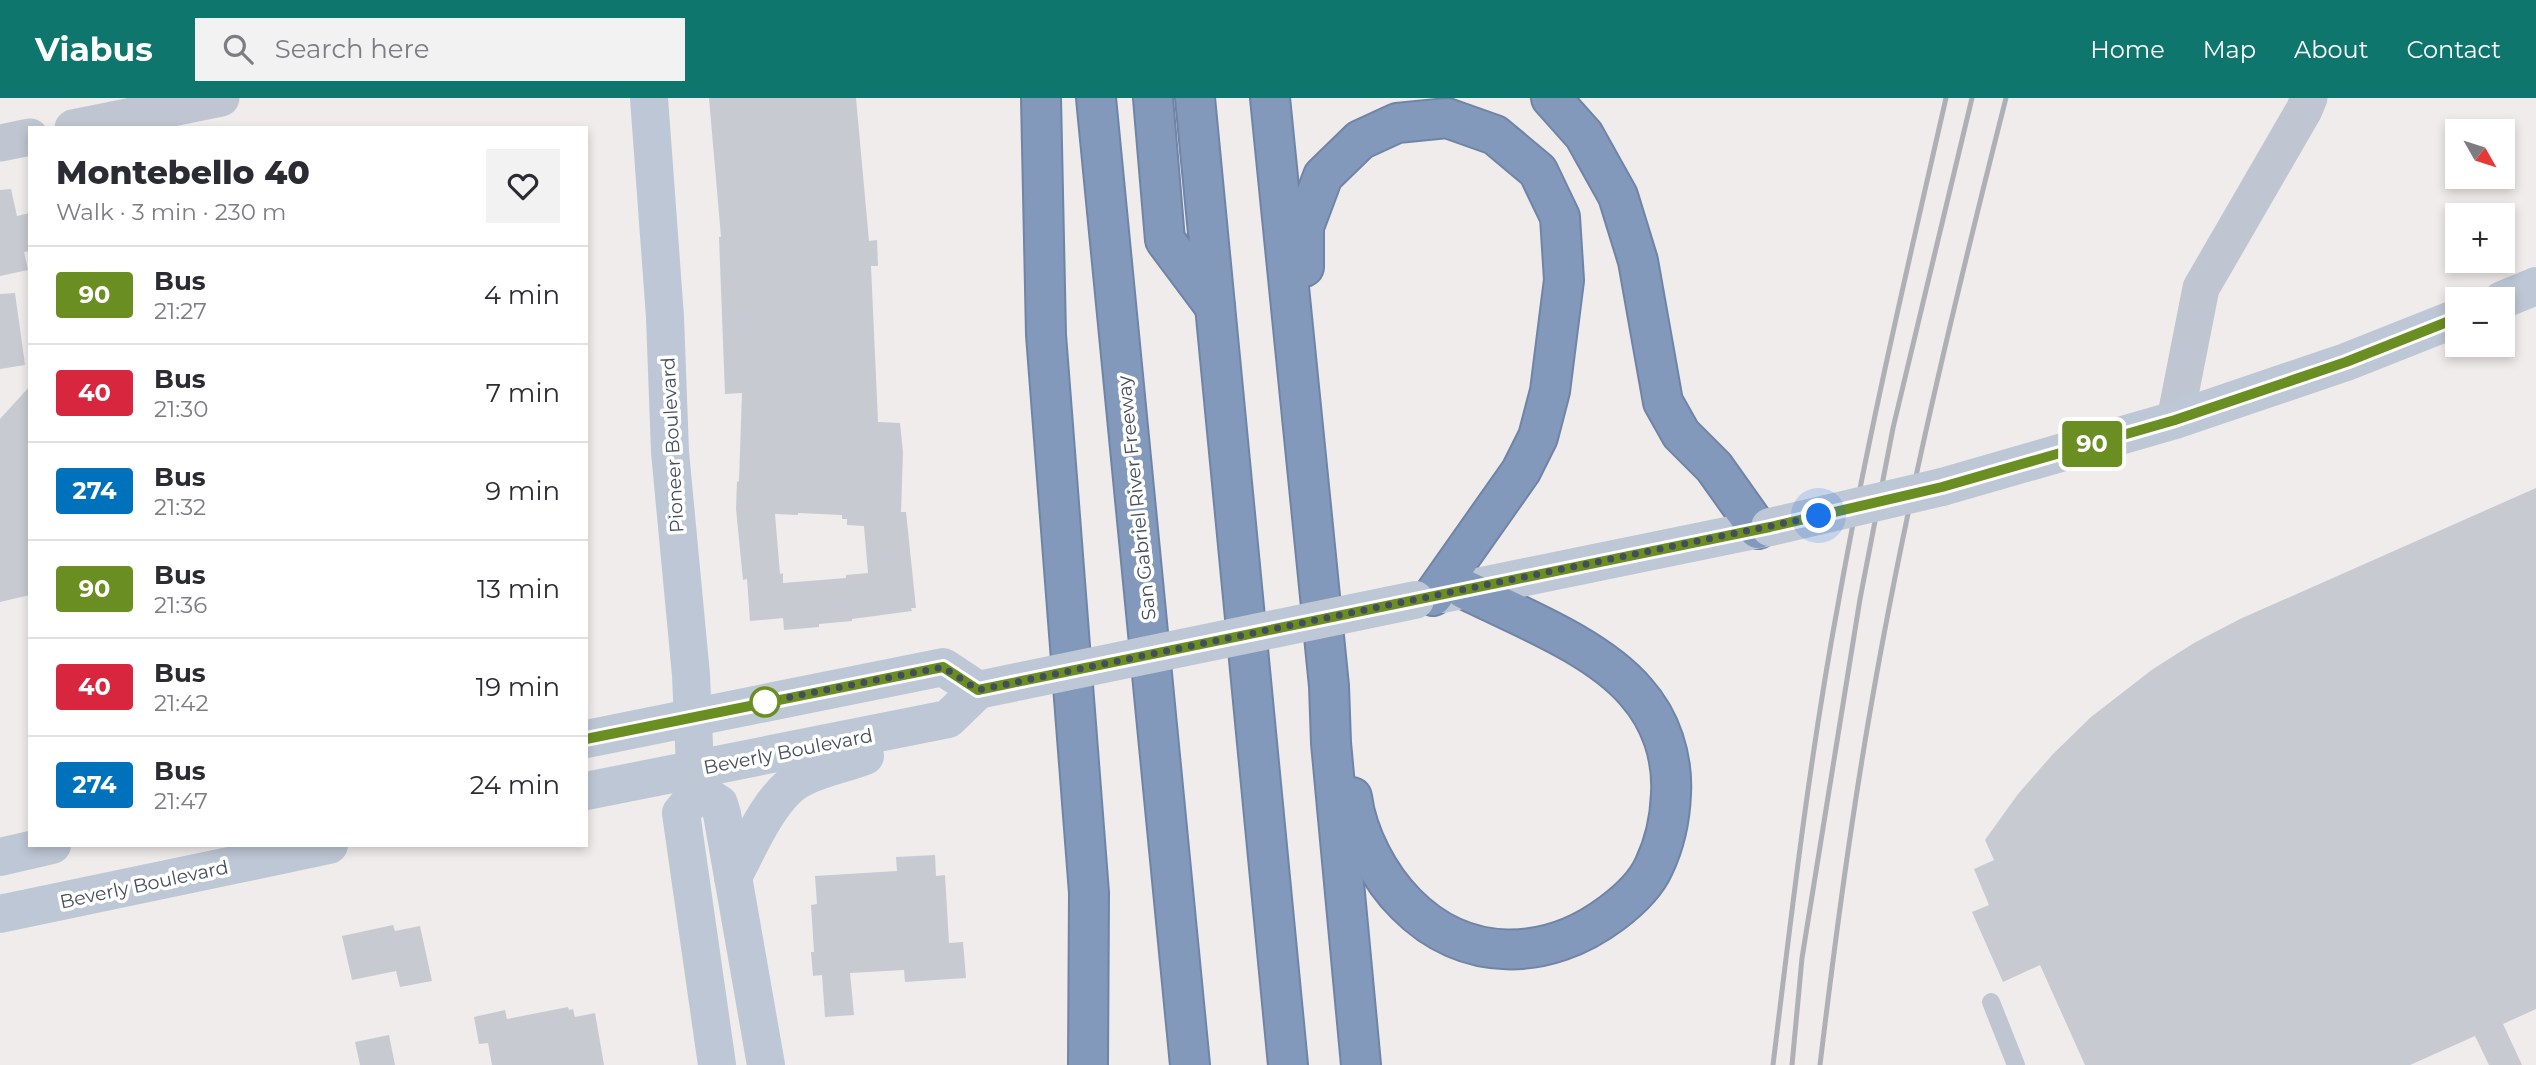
<!DOCTYPE html>
<html lang="en">
<head>
<meta charset="utf-8">
<style>
	:root { --surface:#fff; --page:#f2f2f3; --text:#2b2b33; --muted:#7c7c81; --line:#e1e1e2; --accent:#0f766e }
	body { margin:0; font-family:Montserrat,sans-serif; background:var(--page); color:var(--text); height:100vh; display:flex; flex-direction:column; font-size:26px; white-space:nowrap }
	* { box-sizing:border-box; margin:0 }
	p { font-size:23px; color:var(--muted) }
	.icon { flex:none; width:38px; height:38px; fill:none; stroke:currentColor; stroke-width:2; stroke-linecap:round; stroke-linejoin:round }
	.map { position:relative; flex:1; overflow:hidden }
	.sheet { position:absolute; left:28px; top:28px; width:560px; height:721px; display:flex; flex-direction:column; background:var(--surface); border-radius:0px; box-shadow:0 4px 10px #0003 }
	.sheet>* { flex:none }
	.badge { padding:0 14px; border-radius:5px; font-size:24px; line-height:46px }
	.needle { width:46px; rotate:129deg }
	.buttons { position:absolute; left:2445px; top:21px; display:grid; gap:14px }
	.buttons a { display:grid; place-items:center; width:70px; height:70px; border-radius:0px; background:var(--surface); box-shadow:0 4px 10px #0003; font-size:35px }
	.you { position:absolute; width:35px; height:35px; margin:-18px; border:5px solid #fff; border-radius:50%; background:#1a73e8; box-shadow:0 0 0 10px #1a73e833 }
	.map>.badge { position:absolute; translate:-50% -50%; box-shadow:0 0 0 4px #fff }
	.round { display:grid; place-items:center; flex:none; width:74px; height:74px; border-radius:0px; background:var(--page) }
	.head { display:flex; align-items:center; justify-content:space-between; height:119px; padding:0 28px }
	h1 { font-size:33px; font-weight:800; line-height:52px }
	ul { padding:0; list-style:none }
	li { display:flex; align-items:center; gap:21px; height:98px; padding:0 28px; border-top:2px solid var(--line) }
	li div { flex:1 }
	li b { display:block; font-size:26px }
	li em { font-style:normal }
	li .badge { min-width:77px; font-weight:700; text-align:center }
	header { display:flex; align-items:center; gap:42px; box-sizing:border-box; height:98px; padding:0 35px; background:var(--accent); color:#fff }
	header strong { font-size:33px }
	nav { display:flex; gap:38px; margin-inline-start:auto; font-size:24px }
	.search { width:490px; height:63px; background:var(--page); display:flex; align-items:center; gap:18px; box-sizing:border-box; padding:0 24px; border-radius:0px; color:var(--muted); font-size:26px }
	.map>svg:first-child { display:block }
	.building { fill:#c8cad2; fill-rule:evenodd }
	.lines { fill:none; stroke-linecap:round; stroke-linejoin:round }
	.highway-casing { stroke:#6f84a6; stroke-width:42 }
	.lane { stroke:#bfc6d1; stroke-width:18 }
	.street { stroke:#bfc6d1; stroke-width:37 }
	.secondary { stroke:#bec7d5; stroke-width:38 }
	.highway { stroke:#8399bb; stroke-width:38 }
	.rail { stroke:#aeb0b6; stroke-width:5 }
	.secondary-bridge { stroke:#bec7d5; stroke-width:38 }
	.line-casing { stroke:#fff; stroke-width:16 }
	.line { stroke:#6b8e23; stroke-width:10 }
	.walk { stroke:#444d59; stroke-width:7; stroke-dasharray:0 12.6 }
	.stop-dot { fill:#fff; stroke:#6b8e23; stroke-width:3.5 }
	.labels { text-anchor:middle; stroke-width:7; stroke-linejoin:round; paint-order:stroke }
	.street-label { font-size:19px; fill:#444d59; stroke:#fff }
</style>
</head>
<body>
<header>
<strong>Viabus</strong>
<div class="search"><svg class="icon" aria-label="search" viewBox="0 0 24 24"><circle cx="10" cy="10" r="6"/><path d="M15 15l6 6"/></svg>Search here</div>
<nav><a>Home</a><a>Map</a><a>About</a><a>Contact</a></nav>
</header>
<div class="map">
<svg width="2536" height="967" viewBox="0 0 2536 967">
	<rect width="100%" height="100%" fill="#efeceb"/>
	<g class="building">
		<path d="M709 0H856L869 143 877 142 878 168H871L878 324 900 325 903 354 901 414H906L916 510H911L912 513 852 521V523L819 526V529L784 532 783 520 750 523 747 481 743 482 736 411 737 384 739 383 742 295 725 296 719 139H721ZM798 415 842 417V421H847V427L864 428 868 475 846 477V480L783 485V475L780 476 775 416 798 417Z"/>
		<path d="M11 91 17 118 30 115V153L24 154 28 172 0 178V92Z"/>
		<path d="M15 195 25 267 0 271V196Z"/>
		<path d="M30 288V497L0 504V321Z"/>
		<path d="M2536 390V911L2503 926 2522 967H2489L2475 938 2410 967H2085L2040 867 2003 884 1972 814 1989 807 1974 771 1994 762 1985 742 2018 696 2053 656 2091 619 2153 571 2194 545 2240 521Z"/>
		<path d="M935 757 936 778 945 777 949 845 963 844 966 880 905 884 904 872 850 875 854 917 825 919 822 877 813 878 811 854H814L811 807 817 806 815 778 897 773 896 759Z"/>
		<path d="M393 827 395 833 420 828 432 883 400 889 396 873 352 882 342 838Z"/>
		<path d="M568 909 569 912 573 911 575 919 595 915 604 967H492L488 945 479 946 474 919 505 912 507 921Z"/>
		<path d="M389 937 395 967H360L355 944Z"/>
	</g>
	<g class="lines">
		<defs>
			<g id="highway">
				<path d="M1041 0 1046 237 1089 795 1088 967"/>
				<path d="M1096 0 1190 967"/>
				<path d="M1153 0 1165 142 1215 209"/>
				<path d="M1195 0 1288 967"/>
				<path d="M1270 0 1329 588 1331 645 1361 967"/>
				<path d="M1551 0 1584 37 1618 98 1638 163 1663 304 1681 336 1714 369 1758 431"/>
				<path d="M1304 169V129L1323 78 1360 42 1397 25 1447 20 1495 37 1538 73 1560 119 1564 182 1550 293 1538 339 1521 373 1433 498"/>
				<path d="M1352 699C1357 737 1379 779 1406 806 1465 866 1547 864 1612 815 1628 803 1646 786 1654 768 1665 745 1670 721 1671 696 1673 659 1661 622 1636 594 1597 548 1518 518 1464 491"/>
			</g>
		</defs>
		<use href="#highway" class="highway-casing"/>
		<path class="lane" d="M1991 904 2016 967"/>
		<g class="street">
			<path d="M73 30 221 0"/>
			<path d="M0 45 30 39"/>
			<path d="M2175 322 2201 190 2304 12 2309 0"/>
		</g>
		<g class="secondary">
			<path d="M649 0 665 219 670 354 691 577 695 670 699 693 681 715 717 967"/>
			<path d="M2502 202 2536 188"/>
			<path d="M1942 389 2175 322 2346 264 2457 220"/>
			<path d="M1443 496 1770 429"/>
			<path d="M586 641 943 569 978 592 948 621 586 693"/>
			<path d="M699 693 719 706 722 716 766 967"/>
			<path d="M0 759 52 747"/>
			<path d="M733 779C749 749 771 695 802 680 821 670 844 666 865 658"/>
			<path d="M0 816 329 747"/>
		</g>
		<use href="#highway" class="highway"/>
		<g class="rail">
			<path d="M1773 967C1792 811 1810 656 1839 501 1869 333 1908 167 1946 0"/>
			<path d="M1792 967 1802 860 1860 501 1893 330 1972 0"/>
			<path d="M1820 967C1832 867 1845 767 1861 668 1897 443 1950 221 2006 0"/>
		</g>
		<g class="secondary-bridge">
			<path d="M1770 429 1942 389"/>
			<path d="M978 592 1415 502"/>
		</g>
	</g>
	<g class="lines">
		<defs>
			<path id="line" d="M586 641 943 569 978 592 1770 429 1942 389 2175 322 2346 264 2457 220"/>
		</defs>
		<use href="#line" class="line-casing"/>
		<use href="#line" class="line"/>
		<path class="walk" d="M765 604 943 569 978 592 1819 418"/>
	</g>
	<circle class="stop-dot" cx="765" cy="604" r="14"/>
	<g class="labels">
		<g class="street-label">
			<text transform="translate(672 347) rotate(-93)" y="7">Pioneer Boulevard</text>
			<text transform="translate(1136 400) rotate(-96)" y="7">San Gabriel River Freeway</text>
			<text transform="translate(788 653) rotate(-11)" y="7">Beverly Boulevard</text>
			<text transform="translate(144 786) rotate(-12)" y="7">Beverly Boulevard</text>
		</g>
	</g>
</svg>
<div class="buttons">
<a><svg class="needle" viewBox="-14 -14 28 28"><path d="M0-13l5 13h-10z" fill="#e53935"/><path d="M0 13l5-13h-10z" fill="#7c7c81"/></svg></a>
<a>+</a>
<a>−</a>
</div>
<div class="you" style="left:1819px;top:418px"></div>
<b class="badge" style="left:2092px;top:346px;background:#6b8e23;color:#fff">90</b>
<section class="sheet">
<div class="head"><div><h1>Montebello 40</h1><p>Walk · 3 min · 230 m</p></div><a class="round"><svg class="icon" aria-label="heart" viewBox="0 0 24 24"><path d="M12 20l-8-8c-3-5 5-10 8-4 3-6 11-1 8 4z"/></svg></a></div>
<ul>
<li><span class="badge" style="background:#6b8e23;color:#fff">90</span><div><b>Bus</b><p>21:27</p></div><em>4 min</em></li>
<li><span class="badge" style="background:#d7263d;color:#fff">40</span><div><b>Bus</b><p>21:30</p></div><em>7 min</em></li>
<li><span class="badge" style="background:#0072bc;color:#fff">274</span><div><b>Bus</b><p>21:32</p></div><em>9 min</em></li>
<li><span class="badge" style="background:#6b8e23;color:#fff">90</span><div><b>Bus</b><p>21:36</p></div><em>13 min</em></li>
<li><span class="badge" style="background:#d7263d;color:#fff">40</span><div><b>Bus</b><p>21:42</p></div><em>19 min</em></li>
<li><span class="badge" style="background:#0072bc;color:#fff">274</span><div><b>Bus</b><p>21:47</p></div><em>24 min</em></li>
</ul>
</section>
</div>
</body>
</html>
